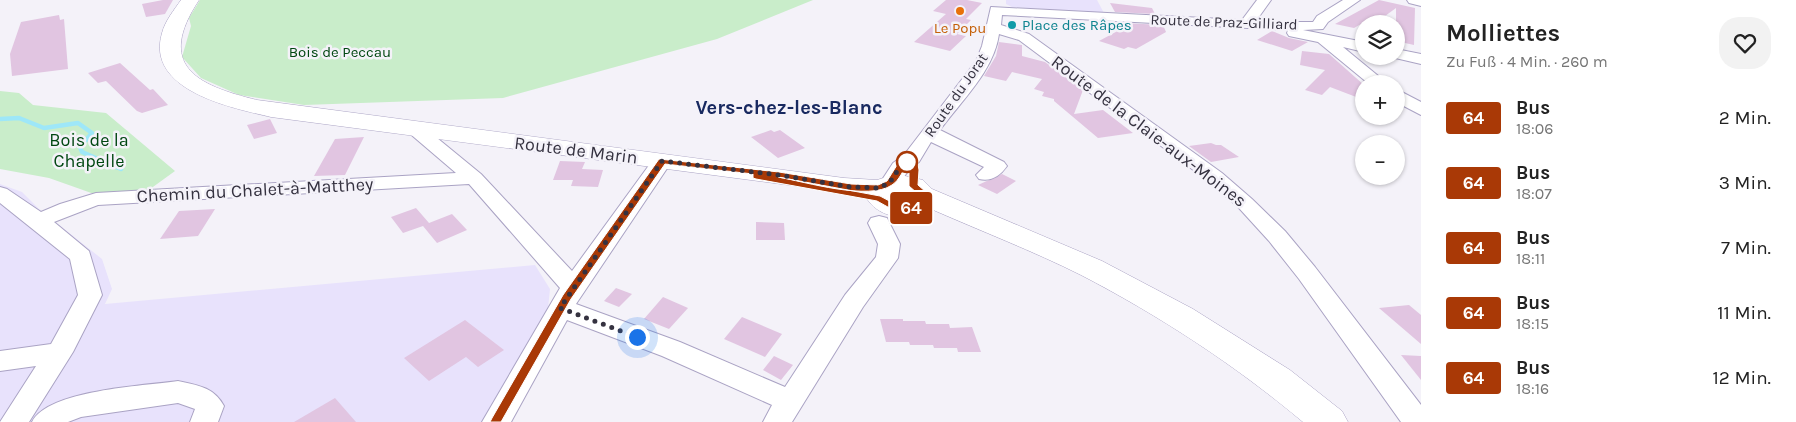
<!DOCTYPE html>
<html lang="de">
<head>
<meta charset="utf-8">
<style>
	:root { --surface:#fff; --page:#f2f2f2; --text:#222; --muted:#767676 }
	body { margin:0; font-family:Karla,sans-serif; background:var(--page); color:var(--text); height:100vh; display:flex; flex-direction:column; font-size:19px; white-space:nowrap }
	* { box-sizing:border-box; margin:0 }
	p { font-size:16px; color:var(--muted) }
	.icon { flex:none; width:28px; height:28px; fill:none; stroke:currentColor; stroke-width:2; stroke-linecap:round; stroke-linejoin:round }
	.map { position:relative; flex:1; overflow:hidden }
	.side { display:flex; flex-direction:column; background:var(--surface); width:375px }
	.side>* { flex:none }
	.badge { padding:0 10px; border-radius:4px; font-size:18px; line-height:32px }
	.tools { position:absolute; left:1355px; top:15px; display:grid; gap:10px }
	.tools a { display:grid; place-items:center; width:50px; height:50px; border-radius:50%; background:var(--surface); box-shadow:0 1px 4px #0004; font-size:25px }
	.you { position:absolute; width:25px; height:25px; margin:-12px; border:4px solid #fff; border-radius:50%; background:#1a73e8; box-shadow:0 0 0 8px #1a73e833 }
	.map>.badge { position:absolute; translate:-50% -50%; box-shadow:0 0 0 2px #fff }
	.round { display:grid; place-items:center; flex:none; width:52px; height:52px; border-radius:20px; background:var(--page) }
	.overview { display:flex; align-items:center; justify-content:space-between; height:85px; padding:0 25px }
	h1 { font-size:24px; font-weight:700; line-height:38px }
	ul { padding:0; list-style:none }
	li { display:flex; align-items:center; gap:15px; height:65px; padding:0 25px }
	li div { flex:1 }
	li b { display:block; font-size:19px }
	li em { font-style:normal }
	li .badge { min-width:55px; font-weight:700; text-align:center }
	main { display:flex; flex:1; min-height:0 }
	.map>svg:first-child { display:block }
	.built { fill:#e8e2fc }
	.green { fill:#c9edca }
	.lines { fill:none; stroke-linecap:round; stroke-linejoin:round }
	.stream { stroke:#9ee7f8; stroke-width:4.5 }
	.building { fill:#e1c5e1 }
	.minor-casing { stroke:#aaa3c4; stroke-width:2 }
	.major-casing { stroke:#aaa3c4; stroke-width:1 }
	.minor { fill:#fff; fill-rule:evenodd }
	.major { fill:#fff; fill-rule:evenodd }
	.line { fill:#a93906; stroke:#fff; fill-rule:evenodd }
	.walk { stroke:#353240; stroke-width:5; stroke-dasharray:0 9 }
	.food-dot { fill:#e8710a; stroke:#f4f2f9; stroke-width:2 }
	.culture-dot { fill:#0f9aa8; stroke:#f4f2f9; stroke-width:2 }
	.stop-dot { fill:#fff; stroke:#a93906; stroke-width:2.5 }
	.labels { text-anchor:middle; stroke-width:5; stroke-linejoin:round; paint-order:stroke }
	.far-street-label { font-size:15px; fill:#353240; stroke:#f4f2f9 }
	.far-culture-label { font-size:15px; fill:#0d838f; stroke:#f4f2f9; text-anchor:start }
	.far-food-label { font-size:15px; fill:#c56008; stroke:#f4f2f9 }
	.far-park-label { font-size:15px; fill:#004711; stroke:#f4f2f9 }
	.street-label { font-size:18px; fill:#353240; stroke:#f4f2f9 }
	.park-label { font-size:18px; fill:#004711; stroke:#f4f2f9 }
	.quarter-label { font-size:20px; font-weight:bold; fill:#182960; stroke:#f4f2f9 }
</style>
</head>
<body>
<main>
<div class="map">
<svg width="1421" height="422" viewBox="0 0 1421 422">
	<rect width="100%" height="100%" fill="#f4f2f9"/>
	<g class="built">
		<path d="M1006 0H1097L1104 13 1012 7 1006 4Z"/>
		<path d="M0 184 22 192 39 209 102 259 112 289 105 304 535 265 550 289 547 318 487 422H0Z"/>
	</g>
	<g class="green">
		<path d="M200 0H813L717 39 503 98 304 105 239 95 201 78 182 57 191 26 189 18Z"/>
		<path d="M0 91 19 93 33 105 106 113 175 171 146 192 97 195 49 178 0 169Z"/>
	</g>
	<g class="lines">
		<path class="stream" d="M0 119 19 118 44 128 78 123 92 133 80 147 82 152 121 169"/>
	</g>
	<g class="building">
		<path d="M163 0H173L165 14 146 17 142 4Z"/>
		<path d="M946 0H967L982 3 966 19 971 20 957 34 966 36 950 51 914 42 946 14 933 11Z"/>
		<path d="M1379 0 1415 8 1414 45 1396 41V8L1374 24H1361L1354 28 1335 24Z"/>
		<path d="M1110 3 1152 8 1155 14 1115 12Z"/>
		<path d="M59 15 60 20 64 19 68 69 12 76 10 54 21 22Z"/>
		<path d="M1123 23 1163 25 1166 32 1136 49 1128 47 1124 49 1099 41 1125 27Z"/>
		<path d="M1272 31 1289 38 1308 42 1292 51 1257 40Z"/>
		<path d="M999 42 1022 45V56L1045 62 1083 90 1074 114 1103 110 1133 133 1098 138 1054 101V99L1042 96 1044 92 1034 89 1042 79 1012 72 1006 81 984 76 996 56Z"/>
		<path d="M1302 51 1329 54 1364 85V100L1330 87 1322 95 1305 90 1325 70 1300 65Z"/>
		<path d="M120 63 150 90 153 89 168 105 142 113 137 111 106 81 98 83 88 73Z"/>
		<path d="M270 119 277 133 254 139 247 125Z"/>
		<path d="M771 130 774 132 780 130 805 148 778 158 751 137Z"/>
		<path d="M364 137 345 175 314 176 335 139Z"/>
		<path d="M1211 143 1216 145H1221L1239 157 1211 162 1189 146Z"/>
		<path d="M560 161 585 162 582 169 603 170 598 187 571 186 573 180H553Z"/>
		<path d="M1002 174 1016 181 997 194 978 185Z"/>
		<path d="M416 208 429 223 452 214 467 230 437 243 423 226 403 233 391 217Z"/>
		<path d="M215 209 198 236 160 239 179 211Z"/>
		<path d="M756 222 784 223 785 240H756Z"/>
		<path d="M616 288 632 294 619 307 604 301Z"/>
		<path d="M663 297 688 308 669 329 644 319Z"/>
		<path d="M1409 305 1421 315V344L1379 308Z"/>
		<path d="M742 317 782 334 765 357 724 339Z"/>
		<path d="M880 319H903V321H925L926 324H949L950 328 972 327 981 352H958L957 348H934L933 345H910L909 342H886Z"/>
		<path d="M465 320 504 350 478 367 466 357 429 381 404 358Z"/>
		<path d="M1401 355 1421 356V380Z"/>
		<path d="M774 356 793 365 781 380 763 370Z"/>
		<path d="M335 398 356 422H294Z"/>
	</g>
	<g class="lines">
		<defs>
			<g id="minor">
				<path d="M1257 0H1271L1256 21 1262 22H1313L1317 16 1343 0H1360L1328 22 1323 29 1303 30 1364 42V52L1343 47 1388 84H1369L1318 42 1289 36 1287 33 1288 30 1002 15 1001 25 1029 34 1222 173 1252 199 1285 231 1315 267 1421 405V422H1401L1299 279 1269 241 1238 207 1208 181 1019 40 999 34C994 71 961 101 940 130L1004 162 1007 166C1000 176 991 182 979 179L976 175 984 167 931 142 919 162 908 171 897 187 890 189 883 187 880 183 893 163 904 155 976 61 982 46 991 7 1242 20Z"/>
				<path d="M1407 0H1421V6L1409 3Z"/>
				<path d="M1396 49 1421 54V64L1391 57 1396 56Z"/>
				<path d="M1396 89 1421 102V115L1396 102Z"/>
				<path d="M414 123 420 124 481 174 572 271 655 157H669L672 161 576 304 680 342 785 387 845 295 876 257 878 244 868 223 871 218 879 216 887 218 900 244 898 258 863 307 792 422H763L772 405 662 356 567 320 511 422H482L560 288 469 184 98 205 54 222 89 251 102 295 73 352 29 422H0L36 366 0 371V351L51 344 78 295 70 259 0 203V187L7 189 41 212 60 204 96 193 456 173 408 132 405 128 408 124Z"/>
				<path d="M178 381C197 385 214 387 224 406L218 422H190L195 409 178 403 81 417 68 422H32C48 390 143 386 178 381Z"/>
			</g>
			<path id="major" d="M181 0H199C156 65 195 85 257 100L844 178 877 180 896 174 923 180 932 189 1102 261 1193 309 1290 370 1342 411 1348 422H1303C1235 365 1160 316 1081 275 1033 251 981 231 931 209 911 223 876 219 865 195L271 117C233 108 145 91 162 33 165 21 174 10 181 0ZM898 190 905 192 909 196V200C902 201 893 200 891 193Z"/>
		</defs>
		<use href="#minor" class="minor-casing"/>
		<use href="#major" class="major-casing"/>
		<use href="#minor" class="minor"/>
		<use href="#major" class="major"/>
	</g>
	<path class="line" d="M912 155 917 158 919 170 918 185 926 192 928 200 919 209 895 211 877 201 756 179 753 178V174L665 164 571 299 501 422H490L492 418 563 295 659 159 779 172 851 184 878 185 887 181 897 165ZM909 164V186L917 193 918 199 913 204 897 205 880 196 778 177C806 182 869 201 892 185 900 180 902 170 909 164Z"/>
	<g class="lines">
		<path class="walk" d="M637 337 560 308 662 161 779 175 851 187 879 188 890 182 900 167 912 158 907 162"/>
	</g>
	<circle class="food-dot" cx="960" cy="11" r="5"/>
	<circle class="culture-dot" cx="1012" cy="25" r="5"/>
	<circle class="stop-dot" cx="907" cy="162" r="10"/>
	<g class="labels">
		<g class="far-street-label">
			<text transform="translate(1224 22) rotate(2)" y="5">Route de Praz-Gilliard</text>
			<text transform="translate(956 95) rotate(-55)" y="5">Route du Jorat</text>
		</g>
		<g class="far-culture-label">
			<text x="1022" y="30">Place des Râpes</text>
		</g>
		<g class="far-food-label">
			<text x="960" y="33">Le Popu</text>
		</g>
		<g class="far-park-label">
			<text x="340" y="57">Bois de Peccau</text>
		</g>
		<g class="street-label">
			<text transform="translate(1149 131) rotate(37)" y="6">Route de la Claie-aux-Moines</text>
			<text transform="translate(576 150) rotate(7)" y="6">Route de Marin</text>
			<text transform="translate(255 190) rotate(-3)" y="6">Chemin du Chalet-à-Matthey</text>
		</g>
		<g class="park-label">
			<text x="89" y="146">Bois de la<tspan x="89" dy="21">Chapelle</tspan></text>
		</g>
		<g class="quarter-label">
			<text x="789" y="114">Vers-chez-les-Blanc</text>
		</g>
	</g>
</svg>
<div class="tools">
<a><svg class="icon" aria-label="layers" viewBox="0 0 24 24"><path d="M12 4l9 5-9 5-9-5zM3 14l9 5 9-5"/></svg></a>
<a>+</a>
<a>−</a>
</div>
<div class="you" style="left:637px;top:337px"></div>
<b class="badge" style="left:911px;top:208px;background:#a93906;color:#fff">64</b>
</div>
<section class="side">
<div class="overview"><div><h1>Molliettes</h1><p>Zu Fuß · 4 Min. · 260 m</p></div><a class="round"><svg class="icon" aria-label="heart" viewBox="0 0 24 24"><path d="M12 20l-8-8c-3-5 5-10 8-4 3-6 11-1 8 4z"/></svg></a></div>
<ul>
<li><span class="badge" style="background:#a93906;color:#fff">64</span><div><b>Bus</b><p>18:06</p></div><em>2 Min.</em></li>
<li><span class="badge" style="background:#a93906;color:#fff">64</span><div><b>Bus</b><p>18:07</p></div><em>3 Min.</em></li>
<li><span class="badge" style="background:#a93906;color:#fff">64</span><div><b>Bus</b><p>18:11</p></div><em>7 Min.</em></li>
<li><span class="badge" style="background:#a93906;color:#fff">64</span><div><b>Bus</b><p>18:15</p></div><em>11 Min.</em></li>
<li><span class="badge" style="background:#a93906;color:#fff">64</span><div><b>Bus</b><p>18:16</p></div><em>12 Min.</em></li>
</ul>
</section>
</main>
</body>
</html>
